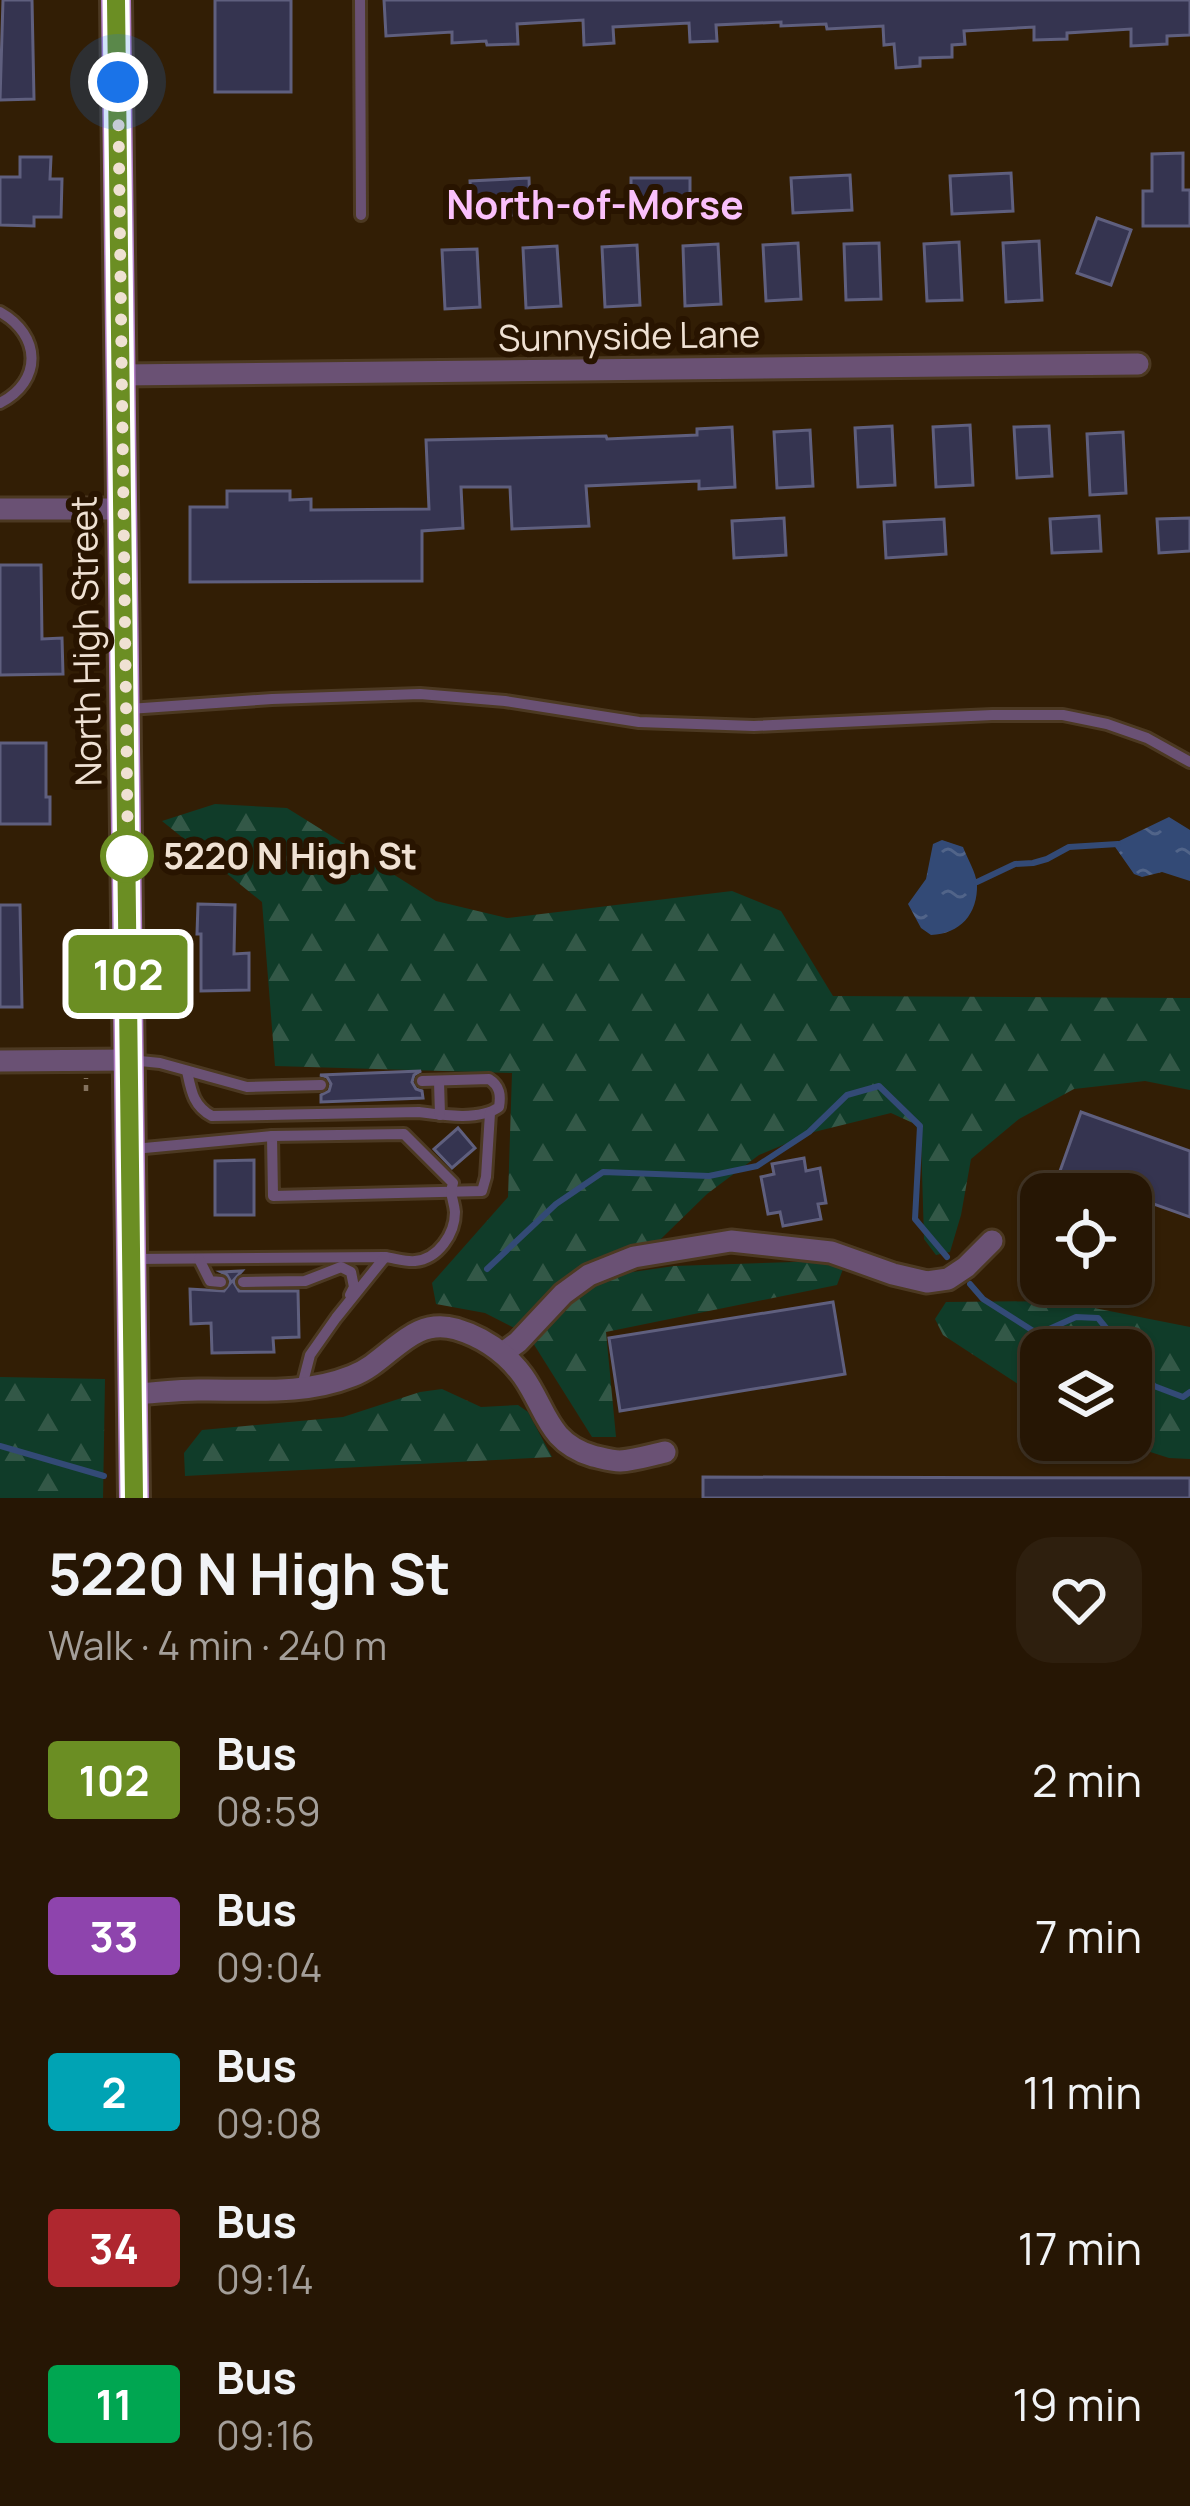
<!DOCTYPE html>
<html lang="en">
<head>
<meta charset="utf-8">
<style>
	:root { --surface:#261604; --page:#2e1f0e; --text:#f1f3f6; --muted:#a49f9a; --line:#423526 }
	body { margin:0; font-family:Manrope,sans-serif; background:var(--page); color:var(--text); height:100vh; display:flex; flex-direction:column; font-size:45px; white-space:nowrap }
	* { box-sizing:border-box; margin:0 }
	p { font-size:39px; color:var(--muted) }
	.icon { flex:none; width:66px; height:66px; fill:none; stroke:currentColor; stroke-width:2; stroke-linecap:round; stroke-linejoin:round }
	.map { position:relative; height:1498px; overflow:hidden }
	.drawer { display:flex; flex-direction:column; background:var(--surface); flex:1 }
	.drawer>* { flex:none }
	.badge { padding:0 24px; border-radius:9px; font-size:42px; line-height:78px }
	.controls { position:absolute; left:1020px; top:1173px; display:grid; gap:24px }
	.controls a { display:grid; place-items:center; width:132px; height:132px; border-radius:24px; background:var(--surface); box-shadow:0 3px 9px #0004,0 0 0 3px var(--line); font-size:60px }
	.you { position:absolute; width:60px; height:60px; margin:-30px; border:9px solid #fff; border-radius:50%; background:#1a73e8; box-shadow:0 0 0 18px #1a73e833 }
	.map>.badge { position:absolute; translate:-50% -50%; box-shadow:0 0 0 6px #fff }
	.round { display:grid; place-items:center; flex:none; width:126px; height:126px; border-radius:36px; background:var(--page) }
	.summary { display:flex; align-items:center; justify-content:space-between; height:204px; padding:0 48px }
	h1 { font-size:57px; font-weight:700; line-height:90px }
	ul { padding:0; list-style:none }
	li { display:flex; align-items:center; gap:36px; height:156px; padding:0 48px }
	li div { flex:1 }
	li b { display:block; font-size:45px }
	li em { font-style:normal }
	li .badge { min-width:132px; font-weight:700; text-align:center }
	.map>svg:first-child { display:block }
	.forest { fill:url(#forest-firs) }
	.water { fill:url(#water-ripples) }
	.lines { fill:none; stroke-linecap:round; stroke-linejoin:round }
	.stream { stroke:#334a76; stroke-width:6 }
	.building { fill:#353450; stroke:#5f5f7e; stroke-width:3 }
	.lane-casing { stroke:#4c3922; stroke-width:16 }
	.street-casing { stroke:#4c3922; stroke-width:27 }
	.primary-casing { stroke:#4c3922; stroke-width:36 }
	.path { stroke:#84725e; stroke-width:4.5; stroke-dasharray:6 6; stroke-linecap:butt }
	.lane { stroke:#6a5174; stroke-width:10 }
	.street { stroke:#6a5174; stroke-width:21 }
	.primary { stroke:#b27ec7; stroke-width:30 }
	.line-casing { stroke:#fff; stroke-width:27 }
	.line { stroke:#6b8e23; stroke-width:18 }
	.walk { stroke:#efe1d3; stroke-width:12; stroke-dasharray:0 21.6 }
	.stop-dot { fill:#fff; stroke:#6b8e23; stroke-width:6 }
	.labels { text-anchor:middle; stroke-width:12; stroke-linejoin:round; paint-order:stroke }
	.street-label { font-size:36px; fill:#efe1d3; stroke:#281400 }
	.stop-label { font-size:36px; font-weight:bold; fill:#efe1d3; stroke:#281400; text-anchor:start }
	.neighbourhood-label { font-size:39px; font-weight:bold; fill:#fac0fb; stroke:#281400 }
</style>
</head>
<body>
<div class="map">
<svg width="1190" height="1498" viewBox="0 0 1190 1498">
	<defs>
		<pattern id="forest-firs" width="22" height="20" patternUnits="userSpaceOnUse" patternTransform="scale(3)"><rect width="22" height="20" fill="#103c29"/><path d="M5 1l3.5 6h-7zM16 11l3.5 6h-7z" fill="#335847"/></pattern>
		<pattern id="water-ripples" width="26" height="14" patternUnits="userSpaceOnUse" patternTransform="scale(3)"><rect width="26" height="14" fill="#334a76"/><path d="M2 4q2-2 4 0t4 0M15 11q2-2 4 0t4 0" fill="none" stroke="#516489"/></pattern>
	</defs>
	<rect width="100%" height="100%" fill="#321e05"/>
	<g class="forest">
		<path d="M215 804 287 808 436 901 507 918 732 891 781 911 833 996 1190 998V1090L1145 1081 1074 1089 1019 1119 971 1159 961 1215 950 1252 936 1255 924 1239 921 1138 915 1124 891 1113 814 1132 759 1155 707 1194 626 1273 674 1266 825 1261 843 1269 837 1285 606 1332 616 1437H592L528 1335 485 1313 436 1304 432 1283 508 1197 512 1073 275 1066 262 902 162 821Z"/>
		<path d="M1059 1301 1190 1327V1459L1169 1458 1113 1440H1131V1350H1041V1399L943 1335 935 1319 946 1302Z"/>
		<path d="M0 1377 105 1379 103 1498H0Z"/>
		<path d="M442 1389 481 1407 518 1405 528 1412 552 1457 185 1476 184 1453 202 1430 343 1417 420 1392Z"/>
	</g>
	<g class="water">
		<path d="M1169 817 1190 830V881L1162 872 1142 877 1134 874 1113 844Z"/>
		<path d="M942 840 963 847C967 858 976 872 977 884 978 914 960 934 931 935L921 928 908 904 926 879 933 844Z"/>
	</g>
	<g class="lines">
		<g class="stream">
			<path d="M977 882 1015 864 1033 863 1047 859 1069 847 1118 844"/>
			<path d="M487 1269 556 1204 603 1172 709 1176 757 1166 809 1132 847 1095 879 1086 920 1126 915 1219 947 1257"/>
			<path d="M970 1284 983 1299 1038 1334 1076 1317 1098 1318 1124 1350"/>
			<path d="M1131 1359 1154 1386 1183 1397 1190 1392"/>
			<path d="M0 1446 104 1476"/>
		</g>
	</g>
	<g class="building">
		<path d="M3 0H32L34 99 0 100Z"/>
		<rect x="215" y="0" width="76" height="92"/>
		<path d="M384 0H1190V35L1167 36V44L1131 46V29L1067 33V39L1034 40V27L964 31 965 44 952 45V57L920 58V66L896 68 894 44 884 45 883 26 827 29 826 24 781 26V22L716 25 717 41 690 42 689 23 613 27 614 43 584 45 583 20 517 24 518 44 487 45 486 41 452 43V32L386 36Z"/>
		<path d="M1183 153V190H1190V226H1143V191H1152V154Z"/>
		<path d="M20 157H51L50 179H62L61 217H34V226L0 225V177H20Z"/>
		<path d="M1011 173 1013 211 952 214 950 176Z"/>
		<path d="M850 175 852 210 793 213 791 178Z"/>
		<path d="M529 178 530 214 472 217 470 181Z"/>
		<path d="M631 178H690V214L631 215Z"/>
		<path d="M1097 218 1131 230 1111 285 1077 273Z"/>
		<path d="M1039 241 1042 300 1006 302 1003 243Z"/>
		<path d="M959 242 962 300 927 301 924 244Z"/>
		<path d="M798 243 801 299 766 301 763 245Z"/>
		<path d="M879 243 881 299 846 300 844 244Z"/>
		<path d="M718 244 721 304 685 306 683 246Z"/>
		<path d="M637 245 640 305 605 307 602 247Z"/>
		<path d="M557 246 561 306 526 308 523 248Z"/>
		<path d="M477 249 480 307 445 309 442 250Z"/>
		<path d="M970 425 973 485 936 487 933 427Z"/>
		<path d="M892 426 895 485 858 487 855 428Z"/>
		<path d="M1049 426 1052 476 1017 478 1014 427Z"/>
		<path d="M732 427 735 487 699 489V481L586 486 589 526 512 529 510 487H461L463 528 422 531V581L190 582V507H227V491H290V500L311 499V510L429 509 426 440 606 436 607 439 697 435V429Z"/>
		<path d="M810 430 813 486 777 488 774 432Z"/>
		<path d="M1123 432 1126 493 1090 495 1087 434Z"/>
		<path d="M1099 516 1101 551 1052 553 1050 519Z"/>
		<path d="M784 518 786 555 734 558 732 521Z"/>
		<path d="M1190 518V551L1159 553 1157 519Z"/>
		<path d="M944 519 946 554 886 558 884 522Z"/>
		<path d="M0 565H41L42 639 62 638 63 674 0 675Z"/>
		<path d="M0 743H46V797H50V824H0Z"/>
		<path d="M198 904 235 905 234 954 249 953V990L201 991V934H197Z"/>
		<path d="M0 905H20L22 1007H0Z"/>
		<path d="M421 1071 414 1075 412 1082 416 1089 422 1091 423 1098 321 1102V1095L329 1091 331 1084 327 1077 320 1075Z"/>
		<path d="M1081 1112 1190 1151V1217L1131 1196V1194H1124L1060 1171Z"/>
		<path d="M458 1128 475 1148 452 1168 434 1149Z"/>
		<path d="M804 1158 806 1171 820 1168 826 1203 818 1204 821 1219 783 1226 780 1212 768 1214 761 1177 774 1174 772 1164Z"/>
		<path d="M254 1160V1215H215V1161Z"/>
		<path d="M242 1271 233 1281 239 1291H298L299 1337 273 1338 274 1352 212 1353 211 1323 191 1324 190 1289 224 1291 231 1282 227 1275 221 1272Z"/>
		<path d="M833 1302 845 1374 620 1411 609 1338Z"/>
		<path d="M703 1477 1190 1478V1498H703Z"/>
	</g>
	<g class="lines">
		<defs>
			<g id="lane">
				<path d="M360 0 361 215"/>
				<path d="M0 312C41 335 43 381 0 403"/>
				<path d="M129 709 272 699 420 694 505 701 639 722 754 726 992 715H1063L1107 724 1147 738 1190 762"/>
				<path d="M130 1060 160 1063 247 1087 321 1085"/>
				<path d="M187 1071C191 1090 193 1106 212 1116L419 1112C442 1115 480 1121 499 1107 501 1095 500 1086 489 1079L422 1081"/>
				<path d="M439 1081 440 1115"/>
				<path d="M272 1136 273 1196 482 1191 486 1177 490 1113"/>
				<path d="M134 1259 385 1257C394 1258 406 1262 415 1261 438 1259 455 1234 455 1212 454 1200 449 1195 453 1183L404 1134 272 1136 134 1149"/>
				<path d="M199 1259 210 1281 221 1282"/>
				<path d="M243 1282 305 1281 341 1267 351 1272 354 1287 350 1295"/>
				<path d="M302 1386 310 1355 336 1318 385 1257"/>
			</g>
			<g id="street">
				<path d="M121 375 1138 364"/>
				<path d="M0 509H123"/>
				<path d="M0 1061 130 1060"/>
				<path d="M503 1353 518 1342 563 1294 589 1275 634 1257 731 1241 831 1252 893 1274 927 1282 948 1279 966 1267 992 1241"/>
				<path d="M133 1394C155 1393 176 1390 198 1390 250 1389 302 1396 352 1376 391 1361 410 1316 456 1329 483 1337 506 1353 523 1376 547 1410 547 1442 593 1456 602 1458 612 1461 620 1461 635 1460 651 1455 665 1452"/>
			</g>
			<path id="primary" d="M116 0 134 1498"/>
		</defs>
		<use href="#lane" class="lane-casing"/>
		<use href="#street" class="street-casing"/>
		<use href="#primary" class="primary-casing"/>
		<path class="path" d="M86 1091V1078"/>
		<use href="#lane" class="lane"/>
		<use href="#street" class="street"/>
		<use href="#primary" class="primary"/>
	</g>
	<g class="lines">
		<defs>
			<path id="line" d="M116 0 134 1498"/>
		</defs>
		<use href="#line" class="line-casing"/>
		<use href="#line" class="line"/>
		<path class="walk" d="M118 82 128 860 127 856"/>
	</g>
	<circle class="stop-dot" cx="127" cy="856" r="24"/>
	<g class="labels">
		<g class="street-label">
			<text transform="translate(629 336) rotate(-1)" y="13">Sunnyside Lane</text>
			<text transform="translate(86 641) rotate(-91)" y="13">North High Street</text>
		</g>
		<g class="stop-label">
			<text x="163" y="869">5220 N High St</text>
		</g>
		<g class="neighbourhood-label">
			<text x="595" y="219">North-of-Morse</text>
		</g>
	</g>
</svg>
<div class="controls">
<a><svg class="icon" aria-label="locate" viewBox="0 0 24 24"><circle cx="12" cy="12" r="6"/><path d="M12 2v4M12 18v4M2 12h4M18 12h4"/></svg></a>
<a><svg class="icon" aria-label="layers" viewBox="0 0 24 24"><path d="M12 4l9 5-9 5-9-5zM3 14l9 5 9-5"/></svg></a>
</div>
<div class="you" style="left:118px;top:82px"></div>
<b class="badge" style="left:128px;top:974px;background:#6b8e23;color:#fff">102</b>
</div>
<section class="drawer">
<div class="summary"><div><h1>5220 N High St</h1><p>Walk · 4 min · 240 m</p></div><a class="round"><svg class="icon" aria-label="heart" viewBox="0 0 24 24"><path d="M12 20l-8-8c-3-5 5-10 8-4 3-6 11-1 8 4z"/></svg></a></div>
<ul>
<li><span class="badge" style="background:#6b8e23;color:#fff">102</span><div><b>Bus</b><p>08:59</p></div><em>2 min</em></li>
<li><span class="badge" style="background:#8e44ad;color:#fff">33</span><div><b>Bus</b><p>09:04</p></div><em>7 min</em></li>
<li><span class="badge" style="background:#00a3b4;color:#fff">2</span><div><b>Bus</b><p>09:08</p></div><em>11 min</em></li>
<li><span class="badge" style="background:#af272f;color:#fff">34</span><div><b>Bus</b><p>09:14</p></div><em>17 min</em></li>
<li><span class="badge" style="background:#00a651;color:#fff">11</span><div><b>Bus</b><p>09:16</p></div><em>19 min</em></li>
</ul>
</section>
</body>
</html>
